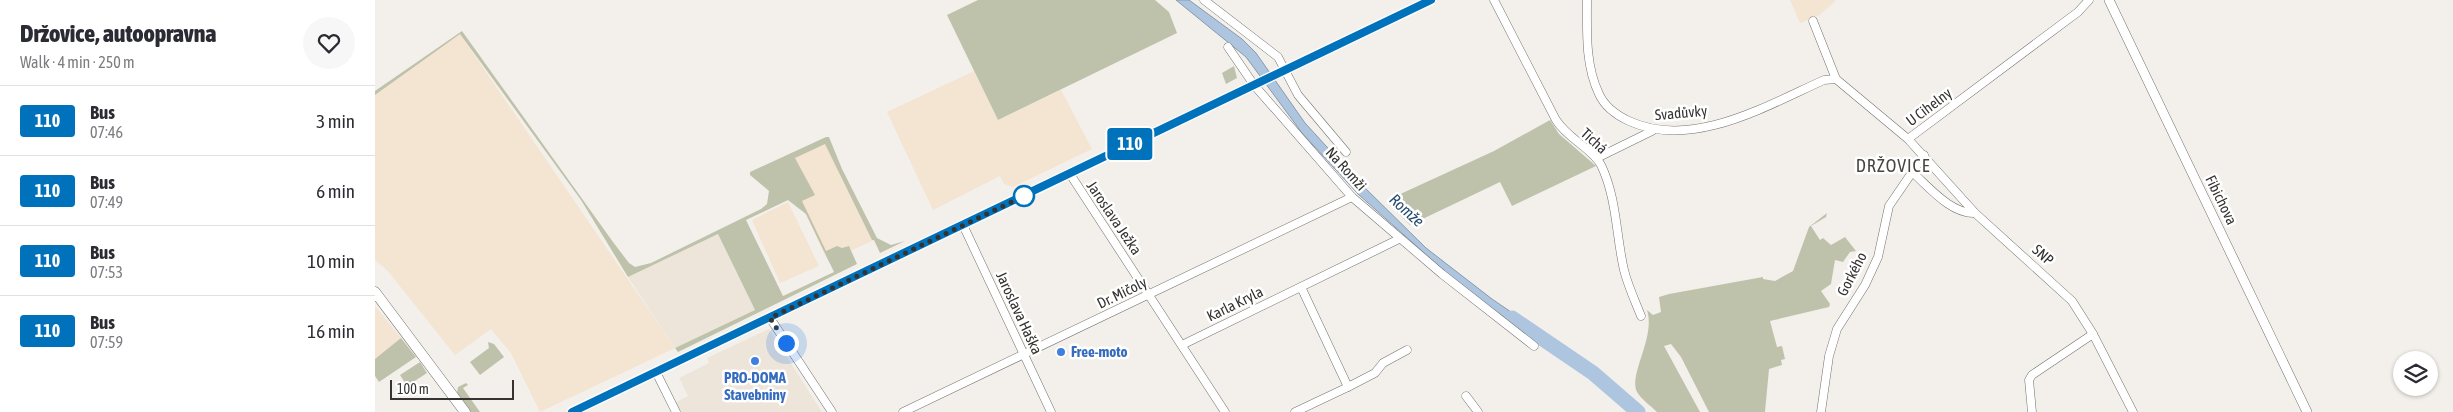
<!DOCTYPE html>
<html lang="en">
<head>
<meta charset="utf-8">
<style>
	:root { --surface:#fff; --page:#f7f7f7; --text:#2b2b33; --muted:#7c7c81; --line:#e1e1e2 }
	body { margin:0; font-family:"Asap Condensed",sans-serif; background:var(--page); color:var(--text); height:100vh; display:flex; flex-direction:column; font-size:19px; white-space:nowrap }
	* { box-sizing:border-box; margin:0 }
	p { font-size:16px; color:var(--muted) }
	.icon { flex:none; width:28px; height:28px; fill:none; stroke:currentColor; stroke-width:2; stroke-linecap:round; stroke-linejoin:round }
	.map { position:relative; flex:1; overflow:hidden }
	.details { display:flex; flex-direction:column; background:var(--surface); width:375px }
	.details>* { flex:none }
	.badge { padding:0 10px; border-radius:4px; font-size:18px; line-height:32px }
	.fabs { position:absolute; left:2018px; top:351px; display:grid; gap:10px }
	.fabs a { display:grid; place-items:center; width:45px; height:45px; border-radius:50%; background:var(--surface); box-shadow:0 1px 4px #0004; font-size:25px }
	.scale { position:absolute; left:15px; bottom:12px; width:124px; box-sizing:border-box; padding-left:5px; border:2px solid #343331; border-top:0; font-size:14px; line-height:18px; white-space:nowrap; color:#343331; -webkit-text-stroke:4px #fff; paint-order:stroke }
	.you { position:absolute; width:25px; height:25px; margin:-12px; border:4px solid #fff; border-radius:50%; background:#1a73e8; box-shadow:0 0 0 8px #1a73e833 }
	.map>.badge { position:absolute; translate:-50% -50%; box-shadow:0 0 0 2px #fff }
	.round { display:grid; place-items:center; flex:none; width:52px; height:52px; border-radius:26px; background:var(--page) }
	.head { display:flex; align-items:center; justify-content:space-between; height:85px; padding:0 20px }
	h1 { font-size:24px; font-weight:800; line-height:38px }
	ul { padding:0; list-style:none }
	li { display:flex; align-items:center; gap:15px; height:70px; padding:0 20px; border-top:1px solid var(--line) }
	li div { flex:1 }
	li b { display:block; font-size:19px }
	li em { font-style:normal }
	li .badge { min-width:55px; font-weight:700; text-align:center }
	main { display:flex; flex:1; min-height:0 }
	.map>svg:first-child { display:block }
	.built { fill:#ede5da }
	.industrial { fill:#f4e4d2 }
	.green { fill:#bfc2aa; fill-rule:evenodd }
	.water { fill:#adc5df; stroke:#8999ab }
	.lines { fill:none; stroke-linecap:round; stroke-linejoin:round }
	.river { stroke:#adc5df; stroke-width:15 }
	.minor-casing { stroke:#75726e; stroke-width:9 }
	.tertiary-casing { stroke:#75726e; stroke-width:10 }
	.secondary-casing { stroke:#75726e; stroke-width:11 }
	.minor { stroke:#fff; stroke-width:8 }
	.tertiary { stroke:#fff; stroke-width:9 }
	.secondary { stroke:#fff; stroke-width:10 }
	.line-casing { stroke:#fff; stroke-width:11 }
	.line { stroke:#0072bc; stroke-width:8 }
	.walk { stroke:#343331; stroke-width:5; stroke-dasharray:0 9 }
	.stop-dot { fill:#fff; stroke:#0072bc; stroke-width:2.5 }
	.shop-dot { fill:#3f7fe0; stroke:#fff; stroke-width:2 }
	.labels { text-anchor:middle; stroke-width:5; stroke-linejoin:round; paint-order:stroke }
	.street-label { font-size:15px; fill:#343331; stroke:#fff }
	.shop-label { font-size:15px; font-weight:bold; fill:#366cbe; stroke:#fff; text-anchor:start }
	.water-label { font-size:16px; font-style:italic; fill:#264c70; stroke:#fff }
	.quarter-label { font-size:18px; letter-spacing:1px; fill:#484541; stroke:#fff }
</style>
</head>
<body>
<main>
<section class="details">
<div class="head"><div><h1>Držovice, autoopravna</h1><p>Walk · 4 min · 250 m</p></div><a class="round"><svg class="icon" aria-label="heart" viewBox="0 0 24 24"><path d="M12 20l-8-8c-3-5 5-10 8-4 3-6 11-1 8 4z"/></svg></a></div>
<ul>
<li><span class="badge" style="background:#0072bc;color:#fff">110</span><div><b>Bus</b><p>07:46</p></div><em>3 min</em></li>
<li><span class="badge" style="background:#0072bc;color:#fff">110</span><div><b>Bus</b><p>07:49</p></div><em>6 min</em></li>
<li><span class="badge" style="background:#0072bc;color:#fff">110</span><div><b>Bus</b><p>07:53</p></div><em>10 min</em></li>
<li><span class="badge" style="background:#0072bc;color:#fff">110</span><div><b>Bus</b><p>07:59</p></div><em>16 min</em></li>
</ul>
</section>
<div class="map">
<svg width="2078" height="412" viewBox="0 0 2078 412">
	<rect width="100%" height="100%" fill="#f3f0eb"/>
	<g class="built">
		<path d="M343 234 380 310 300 348 253 277Z"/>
		<path d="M394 329 447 412H306L301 402 313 396 304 378 334 363 332 358Z"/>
	</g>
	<g class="industrial">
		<path d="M1415 0H1460L1461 1 1443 16 1425 23Z"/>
		<path d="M85 34 300 348 165 412 136 353 116 329 80 355 12 270 0 260V95Z"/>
		<path d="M599 71 623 120 686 90 717 149 638 187 629 184 625 176 558 210 512 112Z"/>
		<path d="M451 140 499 240 453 261 430 213 378 174Z"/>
		<path d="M413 202 444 266 405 283 377 220Z"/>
		<path d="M0 306 26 338 0 361Z"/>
	</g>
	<g class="green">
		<path d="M603 0H780L794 12 802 33 623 120 572 15Z"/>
		<path d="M87 31 238 242 254 263 260 267 276 263 386 209 392 204 394 191 375 175V172L451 137H454L467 169 502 238 516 245 530 241 505 253 499 240H497L450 144 420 158 440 195 427 201 451 251 462 246 467 248 474 246 482 264 303 352 300 348 380 310 343 234 253 277 206 200 85 34 0 95V91ZM413 200 431 214 459 272 408 296 371 220Z"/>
		<path d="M859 66 862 78 851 84 847 73Z"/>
		<path d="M1175 120 1184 134 1221 166 1137 206 1125 182 1035 225 1014 204 1021 196 1119 151Z"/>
		<path d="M1452 213 1451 217 1436 226 1445 240 1448 238 1456 245 1470 237 1481 251 1475 252 1468 262 1460 260 1456 284 1446 291 1455 304 1454 307 1395 321 1402 347 1407 346 1410 359 1406 360 1407 365 1394 369 1390 412H1334L1306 357 1296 344 1289 346 1325 412H1282C1276 406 1266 399 1262 392 1253 375 1281 337 1272 310L1278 315 1286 312 1284 297 1294 294 1388 277V279L1400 281 1418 271 1434 227Z"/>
		<path d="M26 338 41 357 4 382 0 376V359Z"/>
		<path d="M113 342 119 344 129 357 105 375 95 362 114 348Z"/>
		<path d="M45 362 52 373 32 386 25 375Z"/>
		<path d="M91 383 93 385 88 388 105 412H96L82 393 83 387Z"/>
	</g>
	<path class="water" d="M801 0H814L867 39 881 53 930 123 985 183 1051 248 1117 299 1155 325 1150 332 1093 292 983 194 927 133 871 57Z"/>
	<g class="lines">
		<path class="river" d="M1137 318 1218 373 1263 412"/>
		<defs>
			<g id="minor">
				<path d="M829 0 903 57 923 95 971 152"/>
				<path d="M1119 0 1181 120C1193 139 1218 149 1226 165 1242 198 1241 236 1249 270 1253 286 1260 301 1266 316"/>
				<path d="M1212 0C1212 31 1210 65 1224 94 1230 107 1241 115 1254 121 1317 150 1391 106 1449 80L1461 79"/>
				<path d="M1438 21 1461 79 1533 139 1600 213 1697 301 1718 334 1758 412"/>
				<path d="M853 47 879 85 977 197 1067 274 1159 346"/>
				<path d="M1533 139 1703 12 1714 0"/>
				<path d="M1222 158 1277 131"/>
				<path d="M1537 172C1554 187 1576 214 1600 213"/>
				<path d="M695 174 850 412"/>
				<path d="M588 225 676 412"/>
				<path d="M395 318 457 412"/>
				<path d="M807 345 1024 239"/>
				<path d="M281 372 301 412"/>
				<path d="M973 387 1000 373 1008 363 1032 350"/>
				<path d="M1091 396 1103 412"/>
				<path d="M528 412 977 197"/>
				<path d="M920 412 973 387 926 287"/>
				<path d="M1446 412 1454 356 1462 329 1490 285 1503 257 1514 206 1549 155"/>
				<path d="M1657 412 1654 380 1657 375 1718 334"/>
			</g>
			<g id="tertiary">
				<path d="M1734 0 1932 412"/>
				<path d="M197 412 1056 0"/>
			</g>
			<path id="secondary" d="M0 292 90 412"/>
		</defs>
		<use href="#minor" class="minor-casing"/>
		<use href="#tertiary" class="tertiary-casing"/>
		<use href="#secondary" class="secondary-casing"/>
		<use href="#minor" class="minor"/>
		<use href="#tertiary" class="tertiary"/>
		<use href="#secondary" class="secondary"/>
	</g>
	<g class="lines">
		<defs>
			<path id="line" d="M197 412 1056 0"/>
		</defs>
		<use href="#line" class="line-casing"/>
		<use href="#line" class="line"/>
		<path class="walk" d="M411 343 395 318 649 196"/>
	</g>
	<circle class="stop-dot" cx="649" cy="196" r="10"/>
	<g class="shop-dot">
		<circle cx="686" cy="352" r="5"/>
		<circle cx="380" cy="361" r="5"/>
	</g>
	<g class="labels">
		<g class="street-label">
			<text transform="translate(1554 107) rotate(-37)" y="5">U Cihelny</text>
			<text transform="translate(1306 113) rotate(-5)" y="5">Svadůvky</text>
			<text transform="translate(1219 141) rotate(42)" y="5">Tichá</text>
			<text transform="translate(971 169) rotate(48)" y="5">Na Romži</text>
			<text transform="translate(1846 200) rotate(64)" y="5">Fibichova</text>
			<text transform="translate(739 218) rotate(56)" y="5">Jaroslava Ježka</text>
			<text transform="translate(1668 255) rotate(42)" y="5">SNP</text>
			<text transform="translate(1477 274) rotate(-63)" y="5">Gorkého</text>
			<text transform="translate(747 293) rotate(-26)" y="5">Dr. Mičoly</text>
			<text transform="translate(860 304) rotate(-26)" y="5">Karla Kryla</text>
			<text transform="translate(644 313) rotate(65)" y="5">Jaroslava Haška</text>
		</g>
		<g class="shop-label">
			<text x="696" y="357">Free-moto</text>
			<text x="380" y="383" text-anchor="middle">PRO-DOMA<tspan x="380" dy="17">Stavebniny</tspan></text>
		</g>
		<g class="water-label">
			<text transform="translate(1032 210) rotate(42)" y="6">Romže</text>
		</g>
		<g class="quarter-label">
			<text x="1518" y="172">DRŽOVICE</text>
		</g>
	</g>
</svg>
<div class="fabs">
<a><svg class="icon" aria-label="layers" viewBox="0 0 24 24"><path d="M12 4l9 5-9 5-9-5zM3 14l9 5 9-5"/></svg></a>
</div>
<div class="scale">100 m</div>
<div class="you" style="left:411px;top:343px"></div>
<b class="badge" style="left:755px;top:144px;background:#0072bc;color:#fff">110</b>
</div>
</main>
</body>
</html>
